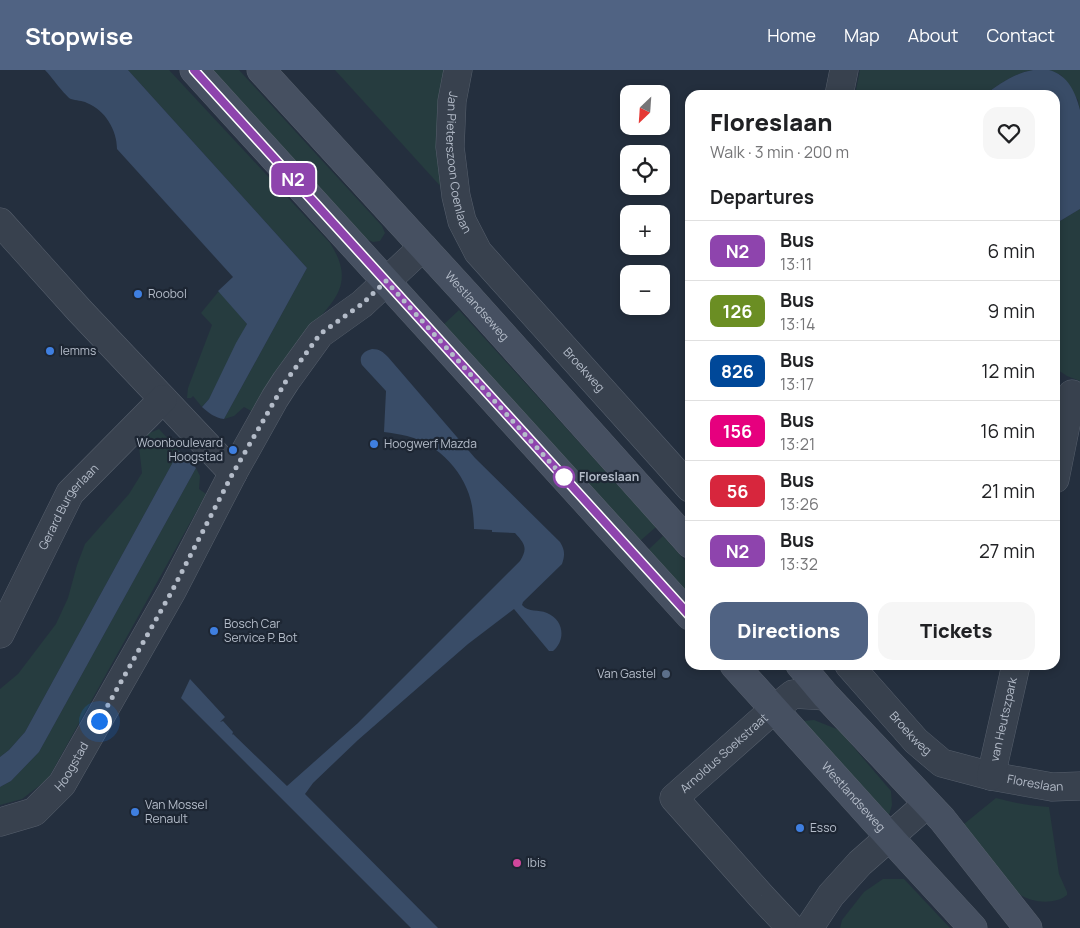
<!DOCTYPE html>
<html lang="en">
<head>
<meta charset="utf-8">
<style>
	:root { --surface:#fff; --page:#f6f6f6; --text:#202124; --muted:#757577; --line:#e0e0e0; --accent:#506383 }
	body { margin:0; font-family:Manrope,sans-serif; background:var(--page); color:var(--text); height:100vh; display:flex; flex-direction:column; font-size:19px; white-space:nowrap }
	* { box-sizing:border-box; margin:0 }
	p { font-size:16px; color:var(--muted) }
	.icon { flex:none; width:28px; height:28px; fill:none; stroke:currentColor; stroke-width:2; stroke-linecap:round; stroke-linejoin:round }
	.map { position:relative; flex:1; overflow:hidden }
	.details { position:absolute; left:685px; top:20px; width:375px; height:580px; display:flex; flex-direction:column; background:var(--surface); border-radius:15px; box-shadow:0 2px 8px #0003 }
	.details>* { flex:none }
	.badge { padding:0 10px; border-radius:8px; font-size:18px; line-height:32px }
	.needle { width:32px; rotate:205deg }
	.fabs { position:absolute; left:620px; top:15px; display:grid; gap:10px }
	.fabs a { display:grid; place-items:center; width:50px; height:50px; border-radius:10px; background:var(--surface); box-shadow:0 2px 8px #0003; font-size:25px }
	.you { position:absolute; width:25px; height:25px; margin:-12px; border:4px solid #fff; border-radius:50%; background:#1a73e8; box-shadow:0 0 0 8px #1a73e833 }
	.map>.badge { position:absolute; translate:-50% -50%; box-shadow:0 0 0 2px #fff }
	h2 { padding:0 25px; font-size:19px; line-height:45px }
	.round { display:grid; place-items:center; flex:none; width:52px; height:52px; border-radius:15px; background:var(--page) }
	.headline { display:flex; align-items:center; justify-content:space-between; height:85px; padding:0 25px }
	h1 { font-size:24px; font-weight:800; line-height:38px }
	.cta { display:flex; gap:10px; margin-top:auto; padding:10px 25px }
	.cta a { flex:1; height:58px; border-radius:15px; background:var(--accent); color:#fff; font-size:20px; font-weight:800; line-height:58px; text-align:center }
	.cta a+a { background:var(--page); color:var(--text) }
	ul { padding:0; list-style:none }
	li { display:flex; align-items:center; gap:15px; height:60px; padding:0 25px; border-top:1px solid var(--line) }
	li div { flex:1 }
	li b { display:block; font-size:19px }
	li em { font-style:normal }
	li .badge { min-width:55px; font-weight:700; text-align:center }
	header { display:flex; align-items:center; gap:30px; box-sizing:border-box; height:70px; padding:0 25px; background:var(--accent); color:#fff }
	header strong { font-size:24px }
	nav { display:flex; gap:28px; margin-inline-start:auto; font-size:18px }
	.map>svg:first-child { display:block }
	.green { fill:#263c3f }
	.water { fill:#394c67 }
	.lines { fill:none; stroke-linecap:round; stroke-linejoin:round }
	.street-casing { stroke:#565f6c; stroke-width:29 }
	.secondary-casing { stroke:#565f6c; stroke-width:29 }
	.street { stroke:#38414e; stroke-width:28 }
	.secondary { stroke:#465061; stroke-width:28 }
	.line-casing { stroke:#fff; stroke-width:11 }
	.line { stroke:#8e44ad; stroke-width:8 }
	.walk { stroke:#b4bcc9; stroke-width:5; stroke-dasharray:0 9 }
	.shop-dot { fill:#3f7fe0; stroke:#1d2633; stroke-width:2 }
	.stop-dot { fill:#fff; stroke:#8e44ad; stroke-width:2.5 }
	.service-dot { fill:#5c6f8a; stroke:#1d2633; stroke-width:2 }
	.hotel-dot { fill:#d1479c; stroke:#1d2633; stroke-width:2 }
	.labels { text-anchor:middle; stroke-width:4.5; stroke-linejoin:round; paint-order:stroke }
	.street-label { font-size:12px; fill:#b4bcc9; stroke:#1d2633 }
	.poi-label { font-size:12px; fill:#b4bcc9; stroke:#1d2633; text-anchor:start }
	.stop-label { font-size:12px; font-weight:bold; fill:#b4bcc9; stroke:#1d2633; text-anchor:start }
</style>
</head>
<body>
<header>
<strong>Stopwise</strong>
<nav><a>Home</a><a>Map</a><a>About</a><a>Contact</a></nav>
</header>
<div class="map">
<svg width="1080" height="858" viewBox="0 0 1080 858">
	<rect width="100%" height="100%" fill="#242f3e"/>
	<g class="green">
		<path d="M128 0H169L330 173C339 187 346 203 339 220 333 236 312 254 301 268 282 291 268 317 253 342L244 337 234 346 224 349 307 198Z"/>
		<path d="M212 0H239L382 156 385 163 380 171 373 172 366 169Z"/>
		<path d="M335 0H445L443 119Z"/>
		<path d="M860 0H1033C1015 3 999 14 985 25H855Z"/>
		<path d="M1048 0H1080V40L1078 30 1061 5Z"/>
		<path d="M1080 139V311L1067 306 1055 298V154Z"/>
		<path d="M219 221 247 254 209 329 202 337 193 326 191 328H187L188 318 212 255 201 243Z"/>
		<path d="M459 240 656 457 640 471 443 255Z"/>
		<path d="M159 359 179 381 25 662 9 680 0 687V619L18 604 56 554 68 528 77 495 85 474 129 424 142 403 138 368Z"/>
		<path d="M196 398 200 406 199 419 206 424 48 709 22 729 0 735V717L11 711 39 682Z"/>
		<path d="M663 466 690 496V527L648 480Z"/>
		<path d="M814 650 839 660 891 721 892 735 889 745 803 651Z"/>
		<path d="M996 728C1014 733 1031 736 1049 737L1059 804 1067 822V825C1055 835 1032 833 1019 824 1012 819 1006 811 1000 804 987 789 973 773 959 758Z"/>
		<path d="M883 809H904L950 858H840L842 850 864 822Z"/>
	</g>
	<g class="water">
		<path d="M45 0H128L307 198 224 349C215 348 209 343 202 337L209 329 236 273 247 254 218 221 233 207 117 79C117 60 105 40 87 33 82 30 76 31 71 29 66 27 50 5 45 0Z"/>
		<path d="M1033 0C1038 0 1044 0 1049 0 1068 5 1076 23 1080 40V139L1055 154V25H985C999 14 1015 3 1033 0Z"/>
		<path d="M372 279C380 279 383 282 388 287L475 388 560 472C565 480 565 485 562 494L523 532 522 535C529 543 538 539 547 543 564 550 566 570 553 581H549L514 539 468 574 358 670 313 713 305 724 438 858H411L181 628 190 609 225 647 220 652 223 651 233 662 232 665 233 664 287 716 358 653 520 491C528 478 525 474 515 463L492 462V460L474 459C474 451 473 443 472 436 466 403 439 374 407 366 399 364 392 363 384 362L386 321 362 295C358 286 364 281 372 279Z"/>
		<path d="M179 381 196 398 39 682 11 711 0 717V687L9 680 25 662Z"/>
	</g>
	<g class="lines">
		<defs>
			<g id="street">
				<path id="s1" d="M458 0 452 31 450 77 456 126 462 151 478 182 690 418"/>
				<path d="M839 25 844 0"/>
				<path d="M0 152 79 240 233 403"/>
				<path d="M1055 409 1072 324"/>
				<path id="s2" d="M0 564 70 423 163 329"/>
				<path id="s3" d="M849 595 916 671 942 693 991 706 1052 717 1080 716"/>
				<path id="s4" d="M991 706 1016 595"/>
				<path id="s5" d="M0 752 34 742 62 714 172 521 233 403 275 328 286 311 320 264 362 234 423 177"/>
				<path id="s6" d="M791 858 761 826 674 728 773 640 793 624 826 626"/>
				<path d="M809 858 831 825 860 793 927 734"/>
			</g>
			<g id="secondary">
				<path d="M194 0 690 546"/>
				<path id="s7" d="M261 0 467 225 690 474"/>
				<path id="s8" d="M734 595 903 782 973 858"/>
				<path d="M800 595 826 626 942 749 1028 858"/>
			</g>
		</defs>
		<use href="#street" class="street-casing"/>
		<use href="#secondary" class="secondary-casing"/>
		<use href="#street" class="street"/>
		<use href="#secondary" class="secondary"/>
	</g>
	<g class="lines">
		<defs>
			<path id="line" d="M194 0 690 546"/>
		</defs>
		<use href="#line" class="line-casing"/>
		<use href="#line" class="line"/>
		<path class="walk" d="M99 651 172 521 233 403 286 311 320 264 362 234 386 211 567 411 564 407"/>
	</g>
	<g class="shop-dot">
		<circle cx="138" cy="224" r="5"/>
		<circle cx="50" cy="281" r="5"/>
		<circle cx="374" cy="374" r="5"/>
		<circle cx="233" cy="380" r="5"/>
		<circle cx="214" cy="561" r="5"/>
		<circle cx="135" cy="742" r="5"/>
		<circle cx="800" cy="758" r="5"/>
	</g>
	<circle class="stop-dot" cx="564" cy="407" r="10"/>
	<circle class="service-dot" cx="666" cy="604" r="5"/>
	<circle class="hotel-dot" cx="517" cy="793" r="5"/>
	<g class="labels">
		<g class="street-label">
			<text dy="4" stroke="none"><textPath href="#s1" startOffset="94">Jan Pieterszoon Coenlaan</textPath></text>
			<text dy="4" stroke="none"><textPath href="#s7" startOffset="320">Westlandseweg</textPath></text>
			<text dy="4" stroke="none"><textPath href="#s1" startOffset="346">Broekweg</textPath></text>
			<text dy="4" stroke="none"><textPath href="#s2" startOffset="145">Gerard Burgerlaan</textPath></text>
			<text dy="4" stroke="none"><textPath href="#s4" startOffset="58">van Heutszpark</textPath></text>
			<text dy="4" stroke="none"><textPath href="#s3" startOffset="92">Broekweg</textPath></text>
			<text dy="4" stroke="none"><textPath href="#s6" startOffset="242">Arnoldus Soekstraat</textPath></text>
			<text dy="4" stroke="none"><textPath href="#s5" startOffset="95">Hoogstad</textPath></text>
			<text dy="4" stroke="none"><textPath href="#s3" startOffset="231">Floreslaan</textPath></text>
			<text dy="4" stroke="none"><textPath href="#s8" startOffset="178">Westlandseweg</textPath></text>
		</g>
		<g class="poi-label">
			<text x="148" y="228">Roobol</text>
			<text x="60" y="285">Iemms</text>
			<text x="223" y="377" text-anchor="end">Woonboulevard<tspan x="223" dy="14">Hoogstad</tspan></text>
			<text x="384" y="378">Hoogwerf Mazda</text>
			<text x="224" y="558">Bosch Car<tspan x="224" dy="14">Service P. Bot</tspan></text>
			<text x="656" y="608" text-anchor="end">Van Gastel</text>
			<text x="145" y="739">Van Mossel<tspan x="145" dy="14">Renault</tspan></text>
			<text x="810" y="762">Esso</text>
			<text x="527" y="797">Ibis</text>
		</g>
		<g class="stop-label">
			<text x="579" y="411">Floreslaan</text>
		</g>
	</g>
</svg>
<div class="fabs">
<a><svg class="needle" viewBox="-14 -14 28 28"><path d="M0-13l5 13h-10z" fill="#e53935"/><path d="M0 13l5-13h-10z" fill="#757577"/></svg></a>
<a><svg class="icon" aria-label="locate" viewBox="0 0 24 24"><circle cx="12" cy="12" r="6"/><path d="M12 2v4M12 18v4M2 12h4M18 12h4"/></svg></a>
<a>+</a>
<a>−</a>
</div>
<div class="you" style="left:99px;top:651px"></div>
<b class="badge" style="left:293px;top:109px;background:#8e44ad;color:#fff">N2</b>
<section class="details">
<div class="headline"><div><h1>Floreslaan</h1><p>Walk · 3 min · 200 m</p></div><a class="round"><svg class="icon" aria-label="heart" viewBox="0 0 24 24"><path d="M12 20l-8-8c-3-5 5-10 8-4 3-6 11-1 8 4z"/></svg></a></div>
<h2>Departures</h2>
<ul>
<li><span class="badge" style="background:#8e44ad;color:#fff">N2</span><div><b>Bus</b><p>13:11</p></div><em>6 min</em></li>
<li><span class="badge" style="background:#6b8e23;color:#fff">126</span><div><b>Bus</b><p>13:14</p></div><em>9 min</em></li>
<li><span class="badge" style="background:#004899;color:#fff">826</span><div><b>Bus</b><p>13:17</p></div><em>12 min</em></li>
<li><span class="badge" style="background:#e6007e;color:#fff">156</span><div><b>Bus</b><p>13:21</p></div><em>16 min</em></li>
<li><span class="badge" style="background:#d7263d;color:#fff">56</span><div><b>Bus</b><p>13:26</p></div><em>21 min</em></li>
<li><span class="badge" style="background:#8e44ad;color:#fff">N2</span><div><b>Bus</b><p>13:32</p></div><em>27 min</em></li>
</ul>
<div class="cta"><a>Directions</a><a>Tickets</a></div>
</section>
</div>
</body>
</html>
